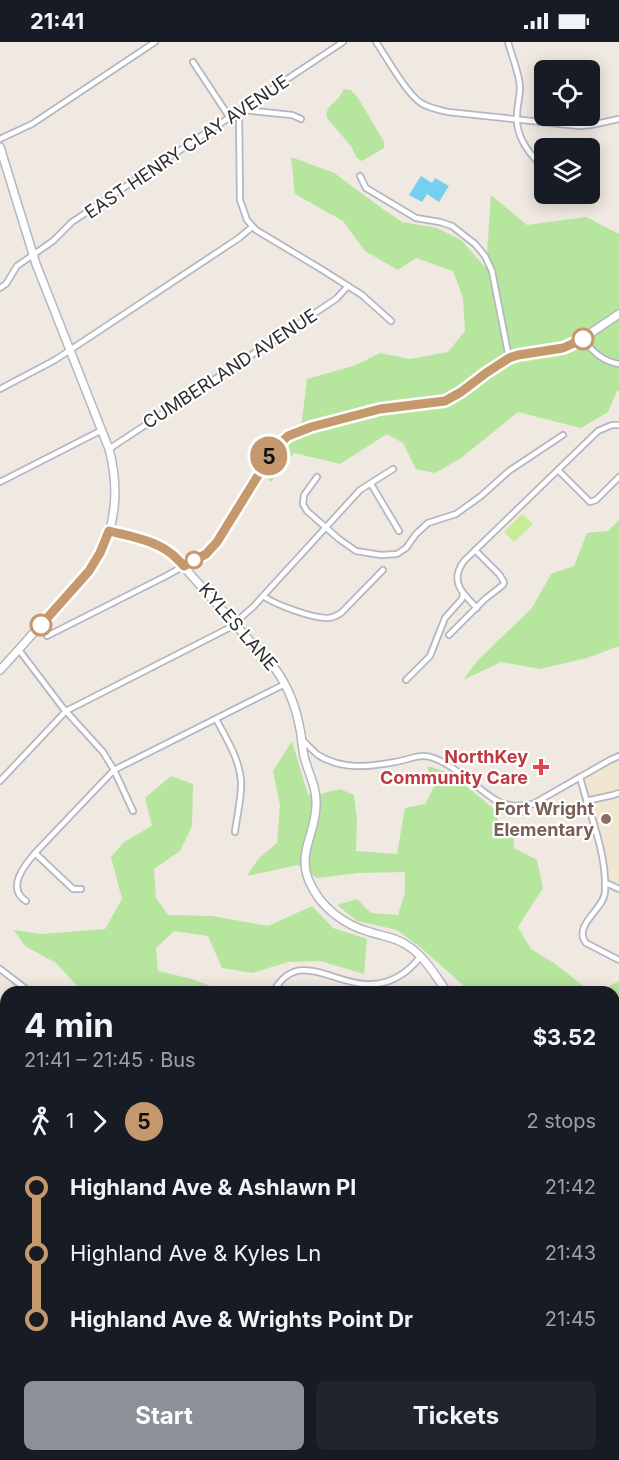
<!DOCTYPE html>
<html lang="en">
<head>
<meta charset="utf-8">
<style>
	:root { --surface:#171b24; --page:#20242c; --text:#f1f3f6; --muted:#9ea1a6; --accent:#8c9099 }
	body { margin:0; font-family:Inter,sans-serif; background:var(--page); color:var(--text); height:100vh; display:flex; flex-direction:column; font-size:22px; white-space:nowrap }
	* { box-sizing:border-box; margin:0 }
	p { font-size:20px; color:var(--muted) }
	.icon { flex:none; width:33px; height:33px; fill:none; stroke:currentColor; stroke-width:2; stroke-linecap:round; stroke-linejoin:round }
	.map { position:relative; flex:1; overflow:hidden }
	.panel { position:absolute; left:0px; top:944px; width:620px; height:476px; display:flex; flex-direction:column; background:var(--surface); border-radius:18px 18px 0 0; box-shadow:0 3px 15px #0003 }
	.panel>* { flex:none }
	.badge { padding:0 12px; border-radius:20px; font-size:21px; line-height:39px }
	.controls { position:absolute; left:534px; top:18px; display:grid; gap:12px }
	.controls a { display:grid; place-items:center; width:66px; height:66px; border-radius:9px; background:var(--surface); box-shadow:0 3px 15px #0003; font-size:30px }
	.map>.badge { position:absolute; translate:-50% -50%; box-shadow:0 0 0 3px #fff }
	.legs { display:flex; align-items:center; gap:9px; height:66px; padding:0 24px; font-size:20px }
	.legs p { margin-inline-start:auto }
	.overview { display:flex; align-items:center; justify-content:space-between; height:102px; padding:0 24px }
	h1 { font-size:33px; font-weight:700; line-height:45px }
	.primary-button { display:flex; gap:12px; margin-top:auto; padding:12px 24px }
	.primary-button a { flex:1; height:69px; border-radius:9px; background:var(--accent); color:#fff; font-size:24px; font-weight:700; line-height:69px; text-align:center }
	.primary-button a+a { background:var(--page); color:var(--text) }
	ul { padding:0 24px; list-style:none }
	li { display:flex; align-items:center; gap:21px; height:66px; font-size:22px }
	li i { display:grid; place-items:center; width:9px; height:100%; margin:0 8px; background:currentColor }
	li i::after { content:''; width:15px; height:15px; margin:-8px; border:4px solid; border-radius:50%; background:var(--surface) }
	li p { margin-inline-start:auto }
	li:first-child i { background:linear-gradient(#0000 50%,currentColor 0) }
	li:last-child i { background:linear-gradient(currentColor 50%,#0000 0) }
	.status { display:flex; justify-content:space-between; align-items:center; height:42px; padding:0 30px; background:var(--surface); direction:ltr }
	.status svg { height:16px; fill:currentColor }
	.map>svg:first-child { display:block }
	.education { fill:#f0e6d1 }
	.green { fill:#b6e59e }
	.pitch { fill:#c9ec9a }
	.water { fill:#75cff0 }
	.lines { fill:none; stroke-linecap:round; stroke-linejoin:round }
	.street-casing { stroke:#b4b7c1; stroke-width:8 }
	.secondary-casing { stroke:#b4b7c1; stroke-width:10 }
	.street { stroke:#fff; stroke-width:4.5 }
	.secondary { stroke:#fff; stroke-width:7 }
	.line-1-casing { stroke:#fff; stroke-width:14 }
	.line-1 { stroke:#c5986d; stroke-width:9 }
	.stop-1-dot { fill:#fff; stroke:#c5986d; stroke-width:3 }
	.health-dot { fill:#e0444e; stroke:#fff; stroke-width:2 }
	.education-dot { fill:#8d6e63; stroke:#fff; stroke-width:2 }
	.labels { text-anchor:middle; stroke-width:4.5; stroke-linejoin:round; paint-order:stroke }
	.street-label { font-size:18px; fill:#2e2e2e; stroke:#fff }
	.health-label { font-size:18px; font-weight:bold; fill:#be3a42; stroke:#fff; text-anchor:end }
	.education-label { font-size:18px; font-weight:bold; fill:#785e54; stroke:#fff; text-anchor:end }
</style>
</head>
<body>
<div class="status"><b>21:41</b><svg viewBox="0 0 49 12"><path d="M0 12V9h3v3zM5 12V6h3v6zM10 12V3h3v9zM15 12V0h3v12zM26 1h20v11H26zM47 4h2v5h-2z"/></svg></div>
<div class="map">
<svg width="619" height="1418" viewBox="0 0 619 1418">
	<rect width="100%" height="100%" fill="#efe9e1"/>
	<path class="education" d="M619 714V847L606 841 605 825 580 735Z"/>
	<g class="green">
		<path d="M344 47 351 48 358 56 384 100V106L362 119 357 116 351 104 327 76C325 65 333 63 339 55 341 53 342 50 344 47Z"/>
		<path d="M291 115 334 131 383 167 402 180 437 186 461 198 486 226 491 153 527 183 586 175 619 192V349H617L608 370 581 386 518 370 461 416 435 431 416 427 403 401 387 392 340 422 294 411 271 440 264 433 280 409 297 396 302 378 307 337 356 323 380 311 410 317 448 310 465 289 463 256 453 229 416 216 398 228 365 209 343 179 295 152Z"/>
		<path d="M619 478V604L587 616 540 627 501 620 463 638 477 619 532 566 551 532 574 524 587 491 608 489Z"/>
		<path d="M292 699 308 753H316L340 747 354 753 357 778 356 809 397 812 405 766 425 762 434 745 427 724 450 731 493 766 499 782 514 792V806L537 818 543 846 518 885 531 907 554 921 590 949H470L420 905 397 888 357 879 337 863 357 857 371 871 398 873 405 851V830L359 831 317 836 298 823 247 834 259 816 277 801 280 763 273 729Z"/>
		<path d="M171 734 193 742 192 784 180 809 154 827 156 856 168 873 212 874 268 884 312 864 333 886 367 897 364 932 320 919 288 920 252 931 222 926 208 894 174 889 156 906 158 929 192 937 224 949H82L56 921 25 904 14 888 41 892 105 887 122 857 111 815 124 800 152 784 145 756Z"/>
		<path d="M619 939V1142L614 1139V950L601 949Z"/>
		<path d="M0 1277 6 1279V1413H270L269 1418H0Z"/>
		<path d="M614 1300 619 1309V1418H341L343 1413H614Z"/>
	</g>
	<path class="pitch" d="M522 472 533 482 514 500 504 490Z"/>
	<path class="water" d="M421 134 432 141 435 136 449 144 439 160 427 152 422 160 409 153Z"/>
	<g class="lines">
		<defs>
			<g id="street">
				<path d="M376 0C387 16 406 51 421 61 429 66 439 68 448 70L579 84 591 83 619 77"/>
				<path d="M508 0C512 15 519 30 520 45 520 55 517 64 517 73 515 93 529 113 544 125"/>
				<path d="M193 20 230 76"/>
				<path d="M243 68 292 73 301 77"/>
				<path d="M239 70 240 158 247 178 256 188 321 227 362 253 391 279"/>
				<path d="M0 97 32 82 155 0"/>
				<path d="M360 134 366 146 416 176 440 180 452 184 475 202 485 214 492 229 509 316"/>
				<path d="M585 152 591 156"/>
				<path d="M0 246 6 242 17 224 53 199 72 180 343 0"/>
				<path d="M583 297C593 310 602 319 619 322"/>
				<path d="M0 347 55 318 239 196 252 185"/>
				<path d="M109 407 336 257 348 244"/>
				<path d="M558 428 590 460 596 458 619 435"/>
				<path d="M317 435 304 453 303 462 307 469 339 497 356 509 381 513 397 512 406 506 416 492 428 481 456 472 481 454 509 429 563 393"/>
				<path d="M0 440 102 388"/>
				<path d="M371 442 399 489"/>
				<path d="M263 554C276 563 312 576 327 576 333 576 336 574 341 571L383 528"/>
				<path d="M477 566C462 551 449 539 464 519L598 389 612 383H619"/>
				<path d="M449 593 485 557 503 543 504 540 499 532 475 508"/>
				<path d="M47 594 166 534 184 524"/>
				<path d="M19 608 63 666 103 710 114 728 133 769"/>
				<path d="M406 638 430 614 445 576 462 557 463 552"/>
				<path d="M216 677C226 696 239 716 241 738 242 755 237 773 235 790"/>
				<path d="M301 697C307 702 312 708 318 713 342 728 369 725 395 720 403 719 415 714 423 714 445 714 475 745 494 757L501 761 515 764 533 762 610 718 619 714"/>
				<path d="M580 735C589 772 607 810 605 849 605 867 572 883 586 901L619 918"/>
				<path d="M0 739 66 669 229 586 253 565 360 448 393 427"/>
				<path d="M586 759 613 753 619 751"/>
				<path d="M35 811 73 847H81"/>
				<path d="M606 841 619 847"/>
				<path d="M26 859C6 846 24 824 35 811L114 728 285 642"/>
				<path d="M0 927 30 950"/>
				<path d="M275 947C298 909 331 940 364 942 388 944 406 933 420 915"/>
				<path d="M0 1052 6 1060"/>
				<path d="M0 1234 6 1232"/>
				<path d="M308 1418 309 1413"/>
			</g>
			<g id="secondary">
				<path d="M0 105 36 222 109 407C119 444 117 484 97 518 84 541 62 561 43 580 29 596 15 612 0 628"/>
				<path d="M109 489 156 503 174 514 276 628C289 646 296 665 300 687 302 696 302 706 304 714 308 731 317 745 316 763 316 791 297 810 309 839 320 865 344 883 370 890 382 894 394 895 405 902 423 912 435 933 447 950"/>
				<path d="M184 524 206 512 217 500 269 414 281 400 288 394 311 385 380 367 445 359 461 350 486 331 507 317 517 313 563 305 576 301 619 272"/>
				<path d="M614 1229 619 1236"/>
			</g>
		</defs>
		<use href="#street" class="street-casing"/>
		<use href="#secondary" class="secondary-casing"/>
		<use href="#street" class="street"/>
		<use href="#secondary" class="secondary"/>
	</g>
	<g class="lines">
		<defs>
			<path id="line-1" d="M41 583 89 529 100 511 109 489C129 494 153 498 169 510 175 514 179 519 184 524L206 512 217 500 275 406 288 394 311 385 380 367 445 359 461 350 486 331 509 316 518 313 563 306 583 297"/>
		</defs>
		<use href="#line-1" class="line-1-casing"/>
		<use href="#line-1" class="line-1"/>
	</g>
	<g class="stop-1-dot">
		<circle cx="583" cy="297" r="10"/>
		<circle cx="194" cy="518" r="8"/>
		<circle cx="41" cy="583" r="10"/>
	</g>
	<path class="health-dot" d="M538 716h6v6h6v6h-6v6h-6v-6h-6v-6h6z"/>
	<circle class="education-dot" cx="606" cy="777" r="6"/>
	<g class="labels">
		<g class="street-label">
			<text transform="translate(187 105) rotate(-34)" y="6">EAST HENRY CLAY AVENUE</text>
			<text transform="translate(230 327) rotate(-33)" y="6">CUMBERLAND AVENUE</text>
			<text transform="translate(238 585) rotate(49)" y="6">KYLES LANE</text>
		</g>
		<g class="health-label">
			<text x="528" y="721">NorthKey<tspan x="528" dy="21">Community Care</tspan></text>
		</g>
		<g class="education-label">
			<text x="594" y="773">Fort Wright<tspan x="594" dy="21">Elementary</tspan></text>
		</g>
	</g>
</svg>
<div class="controls">
<a><svg class="icon" aria-label="locate" viewBox="0 0 24 24"><circle cx="12" cy="12" r="6"/><path d="M12 2v4M12 18v4M2 12h4M18 12h4"/></svg></a>
<a><svg class="icon" aria-label="layers" viewBox="0 0 24 24"><path d="M12 4l9 5-9 5-9-5zM3 14l9 5 9-5"/></svg></a>
</div>
<b class="badge" style="left:269px;top:414px;background:#c5986d;color:#111">5</b>
<section class="panel">
<div class="overview"><div><h1>4 min</h1><p>21:41 – 21:45 · Bus</p></div><b>$3.52</b></div>
<div class="legs"><svg class="icon" aria-label="walk" viewBox="0 0 24 24"><circle cx="13" cy="4" r="2"/><path d="M13 8l-2 6 4 7M11 14l-3 7M7 12l3-4h3l4 4"/></svg>1<svg class="icon" aria-label="forward" viewBox="0 0 24 24"><path d="M9 5l7 7-7 7"/></svg><b class="badge" style="background:#c5986d;color:#111">5</b><p>2 stops</p></div>
<ul>
<li><i style="color:#c5986d"></i><b>Highland Ave &amp; Ashlawn Pl</b><p>21:42</p></li>
<li><i style="color:#c5986d"></i><span>Highland Ave &amp; Kyles Ln</span><p>21:43</p></li>
<li><i style="color:#c5986d"></i><b>Highland Ave &amp; Wrights Point Dr</b><p>21:45</p></li>
</ul>
<div class="primary-button"><a>Start</a><a>Tickets</a></div>
</section>
</div>
</body>
</html>
